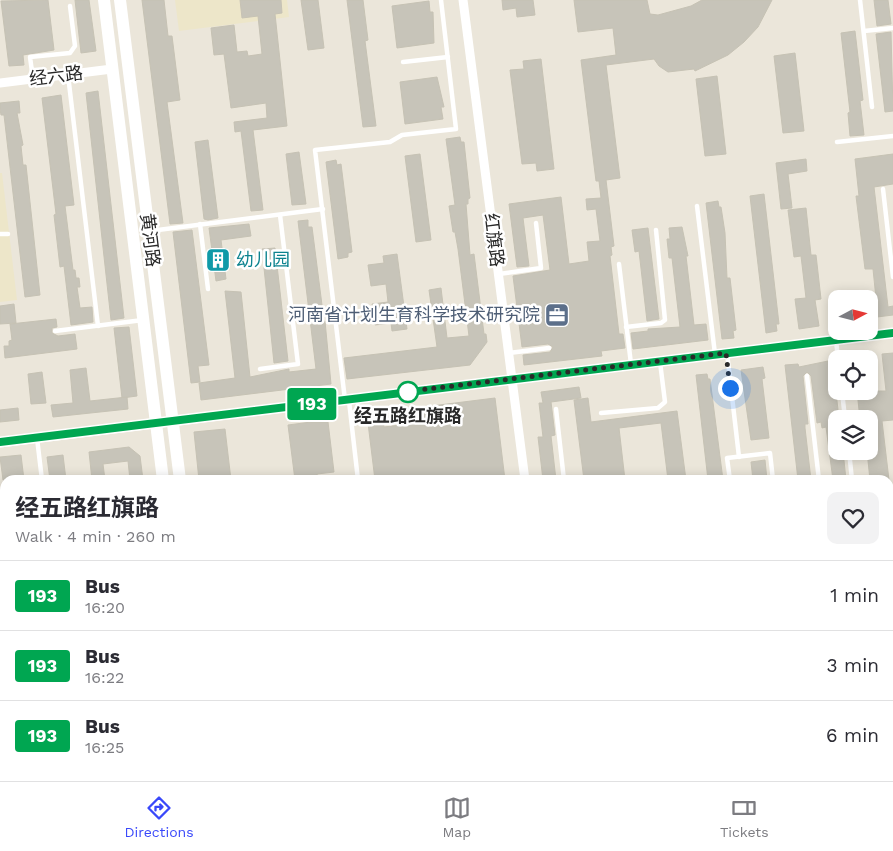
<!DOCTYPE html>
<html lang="en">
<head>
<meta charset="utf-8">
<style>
	:root { --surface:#fff; --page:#f2f2f3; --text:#2b2b33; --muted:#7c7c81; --line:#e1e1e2; --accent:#3948fa }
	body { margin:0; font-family:"Work Sans","Noto Sans SC",sans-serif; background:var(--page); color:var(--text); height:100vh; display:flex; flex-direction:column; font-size:19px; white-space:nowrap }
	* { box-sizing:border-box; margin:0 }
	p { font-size:16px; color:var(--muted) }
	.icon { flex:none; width:28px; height:28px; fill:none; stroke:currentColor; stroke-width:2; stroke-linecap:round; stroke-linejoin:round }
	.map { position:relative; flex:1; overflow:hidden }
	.panel { position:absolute; left:0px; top:475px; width:894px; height:306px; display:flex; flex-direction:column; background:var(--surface); border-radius:15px 15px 0 0; box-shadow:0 2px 12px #0003 }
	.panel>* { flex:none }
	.badge { padding:0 10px; border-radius:4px; font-size:18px; line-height:32px }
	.needle { width:32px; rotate:83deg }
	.fabs { position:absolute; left:828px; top:290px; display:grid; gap:10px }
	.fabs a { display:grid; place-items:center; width:50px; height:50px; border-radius:10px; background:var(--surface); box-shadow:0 2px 12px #0003; font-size:25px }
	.you { position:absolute; width:25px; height:25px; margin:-12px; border:4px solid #fff; border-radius:50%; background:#1a73e8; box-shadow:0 0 0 8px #1a73e833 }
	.map>.badge { position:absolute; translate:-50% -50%; box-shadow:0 0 0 2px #fff }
	.round { display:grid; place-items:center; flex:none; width:52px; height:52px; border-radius:10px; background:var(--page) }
	.head { display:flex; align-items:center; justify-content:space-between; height:85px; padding:0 15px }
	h1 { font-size:24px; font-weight:700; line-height:38px }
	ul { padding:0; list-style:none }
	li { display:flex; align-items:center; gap:15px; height:70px; padding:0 15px; border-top:1px solid var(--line) }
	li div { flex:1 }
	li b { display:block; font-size:19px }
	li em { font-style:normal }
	li .badge { min-width:55px; font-weight:700; text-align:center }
	.dock { display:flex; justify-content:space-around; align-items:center; height:70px; border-top:1px solid var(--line); background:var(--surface); font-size:14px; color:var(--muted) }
	.dock a { display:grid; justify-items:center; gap:2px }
	.dock .on { color:var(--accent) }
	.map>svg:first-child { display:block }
	.education { fill:#ede6c9 }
	.building { fill:#c7c4b9; stroke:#c6c2b4 }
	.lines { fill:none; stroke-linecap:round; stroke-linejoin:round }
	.service { stroke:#fff; stroke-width:4.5 }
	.minor { stroke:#fff; stroke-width:9 }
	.secondary { stroke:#fff; stroke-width:12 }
	.line-casing { stroke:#fff; stroke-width:11 }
	.line { stroke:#00a651; stroke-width:8 }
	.walk { stroke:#292929; stroke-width:5; stroke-dasharray:0 9 }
	.stop-dot { fill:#fff; stroke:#00a651; stroke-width:2.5 }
	.labels { text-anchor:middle; stroke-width:5; stroke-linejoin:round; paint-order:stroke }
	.street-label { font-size:18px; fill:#292929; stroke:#fff }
	.culture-label { font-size:18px; fill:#0d838f; stroke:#fff; text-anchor:start }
	.service-label { font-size:18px; fill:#4e5e75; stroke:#fff; text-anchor:end }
	.stop-label { font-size:18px; font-weight:bold; fill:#292929; stroke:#fff }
</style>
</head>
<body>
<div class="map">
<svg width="893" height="781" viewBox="0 0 893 781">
	<rect width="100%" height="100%" fill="#ebe6da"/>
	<g class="education">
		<path d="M175 0H287L289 17 179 31Z"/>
		<path d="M0 173H2L17 300 0 302Z"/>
		<path d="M0 522 3 549H5V677L0 690Z"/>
	</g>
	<g class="building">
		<path d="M48 0 54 50 23 55 24 65 9 66 1 1Z"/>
		<path d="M75 0H89L96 51 81 53Z"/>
		<path d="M142 0H164L168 36H172L180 100 167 102 183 223 170 224Z"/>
		<path d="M240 0H281L282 13 275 14 287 126 253 130 263 210 251 211 241 131 235 132 234 122 267 118 266 103 231 108 224 54 214 55 211 28 234 25 237 52 247 51 248 56 262 54 258 16 242 18Z"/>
		<path d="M301 0H318L324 48 308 50Z"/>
		<path d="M347 0H363L368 40 365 41 376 126 363 127Z"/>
		<path d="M502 0H533L535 15 517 17 516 8 503 10Z"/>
		<path d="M574 0H647L650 14 658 15 691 6 702 0H772L758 27 744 42 728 55 695 71 694 69 668 72 659 66 654 59 606 65 620 178 606 180 614 246 611 247 612 255 610 256 619 334H623L625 348 601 351 602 356 524 365 523 355 550 352 553 347 548 344 522 347 513 276 550 270 543 215 523 218 529 266 517 267 509 204 561 197 569 264 589 261 587 242 600 241 596 209 587 210 586 199 601 198 599 181H596L581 60 616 55 613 28 578 32Z"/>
		<path d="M874 0H888L891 24 877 26Z"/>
		<path d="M429 1 430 12H433L434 43 397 48 392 6Z"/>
		<path d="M855 31 863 100 860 101 864 135 850 136 848 113 850 112 841 33Z"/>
		<path d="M891 32 893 111 885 112 876 34Z"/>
		<path d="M795 53 804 131 783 133 774 56Z"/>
		<path d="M541 59 554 169 537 171 536 163 522 164 510 70 524 69 523 61Z"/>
		<path d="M717 76 726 154 705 156 696 79Z"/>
		<path d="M437 77 444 107H441L443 119 405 124 400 82Z"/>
		<path d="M98 91 124 318 111 320 86 93Z"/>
		<path d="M61 95 74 205 65 206 73 270H75L76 278H79L80 287H77L80 308 92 307 93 322 71 325 64 266 60 267 54 215 56 214 42 98Z"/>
		<path d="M19 101 20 113H17L23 145 21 146 23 165H26L40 295 25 297 4 115H1L0 109V103Z"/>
		<path d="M460 137 461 142H464L470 198 468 199V204H466L470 255 474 254 484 334H486L487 342 470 365 347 379 344 358 437 347 429 290 441 288 447 338 469 336 458 249 455 232H453L449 206 455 205 446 139Z"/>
		<path d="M208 140 218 218 208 220 204 219 195 142Z"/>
		<path d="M299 152 306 204 292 205 286 154Z"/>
		<path d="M420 154 431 240 416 242 405 156Z"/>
		<path d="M893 154V184L874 187 888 307 893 306V315L869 318V309L877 308 873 269H865L856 196H859L855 159Z"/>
		<path d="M806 159 807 171 788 174 792 208 781 209 776 163Z"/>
		<path d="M336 160 337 165 341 164 352 252 348 253V257L338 259 326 162Z"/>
		<path d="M764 194 779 324H776L777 331 766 333 750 196Z"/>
		<path d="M718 201 719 207H721L725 233 727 278H730L736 330 733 331 734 338 722 339 706 203Z"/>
		<path d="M806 208 811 255H816L821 299 815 300 819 326 799 329 795 299 806 298 801 256 794 257 788 210Z"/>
		<path d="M308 220V227H312L322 305H318L320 322 325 321 331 384 201 400 199 383 235 378 225 291 241 292 250 377 289 369V372L316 369 298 221Z"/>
		<path d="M249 224 251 236 221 240 226 279 216 281 209 228Z"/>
		<path d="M682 227 688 256H686L694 325 706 324 708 340 633 349 631 333 648 331V329L680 327 672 258H669L667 239H670L669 228Z"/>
		<path d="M648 228 659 319 647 321 639 251 635 252 632 230Z"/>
		<path d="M192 230 209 365 198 366 200 382 191 383 173 232Z"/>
		<path d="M275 248 288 361 274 363 262 249Z"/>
		<path d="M397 254 407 329 392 331 391 323 375 325 372 304 388 302 386 284 371 286 368 265 384 263 383 256Z"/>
		<path d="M14 304 16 323 0 324V306Z"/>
		<path d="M56 319 57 327 52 328V333L58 336 75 334 77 349 5 358 4 346H9V341L12 340 10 324Z"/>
		<path d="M129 327 137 396 122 398 114 328Z"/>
		<path d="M893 353V420L882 421 889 480H870L867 451H869V419H860L857 391H886L882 354Z"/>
		<path d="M828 361V365H833L839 419H836V451H843L846 480H833L826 427 822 428 821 422 817 423 811 376 807 372 803 376 808 424H805V428L811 480H798L785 365 798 364 799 367Z"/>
		<path d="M763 367 765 378 762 379 769 438 751 440 741 370Z"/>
		<path d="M86 368 90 401 127 397 128 409 53 417 51 405 73 403 70 370Z"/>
		<path d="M42 372 46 403 31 404 28 374Z"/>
		<path d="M707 374 708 379H710L723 480H708L696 375Z"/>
		<path d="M579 387 581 398 551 402 555 435 551 436 556 480H543L538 437H543L539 403H543L541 392Z"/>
		<path d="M495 398 505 480H375L367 415 382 413 384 427 409 424 407 409Z"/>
		<path d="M588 398 591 422 677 411 686 480H668L661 423 619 428 625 480H584L574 400Z"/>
		<path d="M18 408 19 420 0 422V410Z"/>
		<path d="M311 422H328L334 472 317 474 318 480H295L288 425Z"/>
		<path d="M225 429 231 480H199L194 432Z"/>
		<path d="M129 447 140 456 143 480H130L128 461 103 464 105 480H92L89 452Z"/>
		<path d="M21 455 24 480H3L0 457Z"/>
		<path d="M63 455 66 480H50L47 457Z"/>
		<path d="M765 460 767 480H753L751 462Z"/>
	</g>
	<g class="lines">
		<g class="service">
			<path d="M860 0 872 107"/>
			<path d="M864 31 893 28"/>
			<path d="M403 62 448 57"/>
			<path d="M68 75 98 326"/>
			<path d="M33 79 30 57 70 53 75 46 70 6"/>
			<path d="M837 142 893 136"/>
			<path d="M883 189 893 277"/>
			<path d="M697 206 715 354"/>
			<path d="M200 224 208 289"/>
			<path d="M150 231 323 209"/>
			<path d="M0 234H8"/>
			<path d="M619 264 631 364"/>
			<path d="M499 274 541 268 536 223"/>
			<path d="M626 327 661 323 665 320 656 230"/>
			<path d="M55 331 143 320"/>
			<path d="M836 340 838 359"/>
			<path d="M509 353 549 348"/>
			<path d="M727 353 739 457"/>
			<path d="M260 369 298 364 280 215"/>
			<path d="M807 376 819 480"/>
			<path d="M842 391 845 419"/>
			<path d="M345 400 315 150 390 142 402 135 456 129 441 0"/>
			<path d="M349 401 358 480"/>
			<path d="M556 409 564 480"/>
			<path d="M601 413 658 408 665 402 660 362"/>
			<path d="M37 438 42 480"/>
			<path d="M849 451 852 480"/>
			<path d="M730 480 727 458 770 453 773 480"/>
			<path d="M0 713H5"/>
			<path d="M889 755 893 754"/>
			<path d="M73 776 74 781"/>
			<path d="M110 776V781"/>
			<path d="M354 776 355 781"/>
			<path d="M617 776 618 781"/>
			<path d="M656 776 657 781"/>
			<path d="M848 776V781"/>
			<path d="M886 776 887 781"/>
		</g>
		<g class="minor">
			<path d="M463 0 525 480"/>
			<path d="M0 83 112 69"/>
			<path d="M0 443 893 333"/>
			<path d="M561 776V781"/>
		</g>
		<g class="secondary">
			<path d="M104 0 163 480"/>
			<path d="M120 0 180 480"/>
			<path d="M200 776 201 781"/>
			<path d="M217 776V781"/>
		</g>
	</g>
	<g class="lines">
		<defs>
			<path id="line" d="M0 442 893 333"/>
		</defs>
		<use href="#line" class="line-casing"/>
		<use href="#line" class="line"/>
		<path class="walk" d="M408 392H403L726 353 730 388"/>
	</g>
	<defs>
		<symbol id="building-square" viewBox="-11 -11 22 22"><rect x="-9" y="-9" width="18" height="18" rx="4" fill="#0f9aa8" stroke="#fff"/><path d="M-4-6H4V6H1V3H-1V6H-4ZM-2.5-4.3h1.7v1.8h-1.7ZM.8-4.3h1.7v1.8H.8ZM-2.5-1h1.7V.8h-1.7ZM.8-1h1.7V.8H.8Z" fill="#fff"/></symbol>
		<symbol id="office-square" viewBox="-11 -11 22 22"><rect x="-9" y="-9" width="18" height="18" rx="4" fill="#5c6f8a" stroke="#fff"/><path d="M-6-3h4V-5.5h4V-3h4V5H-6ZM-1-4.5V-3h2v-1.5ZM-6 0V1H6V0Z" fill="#fff"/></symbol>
	</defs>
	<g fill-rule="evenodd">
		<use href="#building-square" x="204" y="246" width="28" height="28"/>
		<use href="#office-square" x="543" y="301" width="28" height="28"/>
	</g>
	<circle class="stop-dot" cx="408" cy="392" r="10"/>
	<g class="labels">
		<g class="street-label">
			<text transform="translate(56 76) rotate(-7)" y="6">经六路</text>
			<text transform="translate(150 240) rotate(83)" y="6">黄河路</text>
			<text transform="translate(494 240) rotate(83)" y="6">红旗路</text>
		</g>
		<g class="culture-label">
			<text x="236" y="266">幼儿园</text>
		</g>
		<g class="service-label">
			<text x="540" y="321">河南省计划生育科学技术研究院</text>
		</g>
		<g class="stop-label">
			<text x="408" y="422">经五路红旗路</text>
		</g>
	</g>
</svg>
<div class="fabs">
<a><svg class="needle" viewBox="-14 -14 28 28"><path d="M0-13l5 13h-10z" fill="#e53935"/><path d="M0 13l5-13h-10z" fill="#7c7c81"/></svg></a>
<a><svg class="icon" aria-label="locate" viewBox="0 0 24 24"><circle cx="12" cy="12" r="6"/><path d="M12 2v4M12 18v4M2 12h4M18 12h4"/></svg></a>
<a><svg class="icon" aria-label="layers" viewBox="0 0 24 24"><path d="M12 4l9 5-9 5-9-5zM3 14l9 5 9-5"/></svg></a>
</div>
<div class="you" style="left:730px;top:388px"></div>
<b class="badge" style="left:312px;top:404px;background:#00a651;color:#fff">193</b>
<section class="panel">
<div class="head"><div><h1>经五路红旗路</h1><p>Walk · 4 min · 260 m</p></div><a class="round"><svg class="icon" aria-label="heart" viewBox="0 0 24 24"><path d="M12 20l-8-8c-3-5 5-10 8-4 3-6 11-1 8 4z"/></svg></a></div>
<ul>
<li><span class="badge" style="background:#00a651;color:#fff">193</span><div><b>Bus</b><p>16:20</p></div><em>1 min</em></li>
<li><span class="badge" style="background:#00a651;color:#fff">193</span><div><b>Bus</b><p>16:22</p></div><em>3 min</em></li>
<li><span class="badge" style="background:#00a651;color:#fff">193</span><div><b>Bus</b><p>16:25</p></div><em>6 min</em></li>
</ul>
</section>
</div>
<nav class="dock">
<a class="on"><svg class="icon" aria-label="directions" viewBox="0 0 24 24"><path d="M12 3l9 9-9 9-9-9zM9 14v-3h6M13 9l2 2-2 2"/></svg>Directions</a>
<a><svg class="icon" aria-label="map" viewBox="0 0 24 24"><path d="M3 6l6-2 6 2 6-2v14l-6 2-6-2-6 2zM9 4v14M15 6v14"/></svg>Map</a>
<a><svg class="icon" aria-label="tickets" viewBox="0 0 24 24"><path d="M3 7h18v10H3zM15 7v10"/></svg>Tickets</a>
</nav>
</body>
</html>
